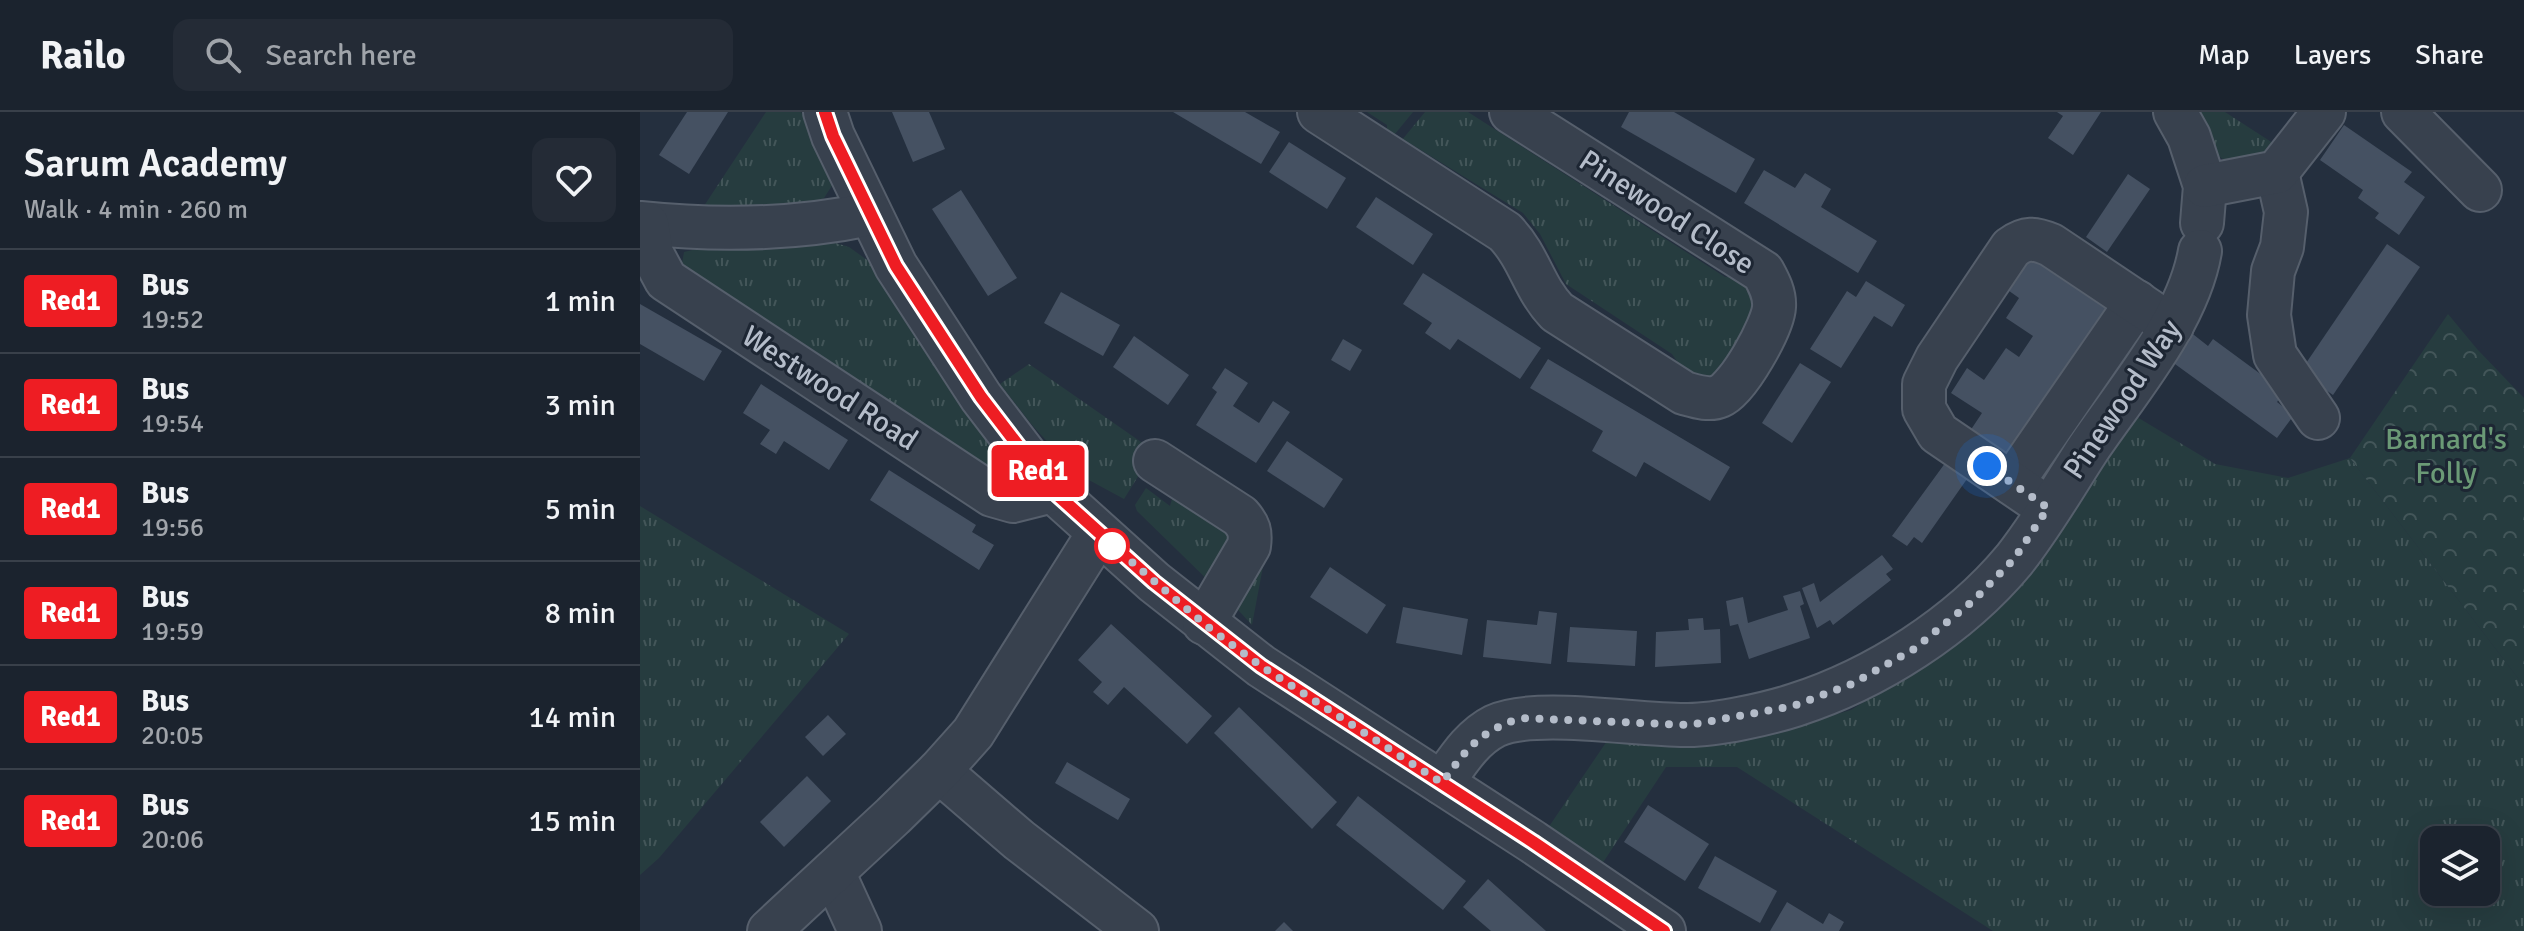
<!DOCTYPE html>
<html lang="en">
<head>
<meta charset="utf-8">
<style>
	:root { --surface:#1b232e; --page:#242b36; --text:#f1f3f6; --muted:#a0a4aa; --line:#39404a }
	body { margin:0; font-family:Signika,sans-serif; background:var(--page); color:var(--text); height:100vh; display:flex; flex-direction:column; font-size:30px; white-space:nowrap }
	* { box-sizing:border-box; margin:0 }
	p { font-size:26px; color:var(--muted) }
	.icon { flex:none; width:44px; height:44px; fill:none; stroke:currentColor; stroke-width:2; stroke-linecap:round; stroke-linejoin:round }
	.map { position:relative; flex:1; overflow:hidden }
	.side { display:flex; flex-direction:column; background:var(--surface); width:640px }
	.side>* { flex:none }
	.badge { padding:0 16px; border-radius:6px; font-size:28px; line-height:52px }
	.tools { position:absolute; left:1780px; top:714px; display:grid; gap:16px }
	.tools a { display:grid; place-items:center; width:80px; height:80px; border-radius:16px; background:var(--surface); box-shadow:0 8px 32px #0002,0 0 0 2px var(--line); font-size:40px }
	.you { position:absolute; width:40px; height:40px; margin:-20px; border:6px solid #fff; border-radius:50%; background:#1a73e8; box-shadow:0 0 0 12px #1a73e833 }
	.map>.badge { position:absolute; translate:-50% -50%; box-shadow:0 0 0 4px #fff }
	.round { display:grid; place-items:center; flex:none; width:84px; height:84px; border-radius:16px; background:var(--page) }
	.summary { display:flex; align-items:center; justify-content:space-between; height:136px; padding:0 24px }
	h1 { font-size:38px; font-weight:600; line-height:60px }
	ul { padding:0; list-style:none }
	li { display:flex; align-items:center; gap:24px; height:104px; padding:0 24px; border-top:2px solid var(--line) }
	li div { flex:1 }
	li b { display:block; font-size:30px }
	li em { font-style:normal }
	li .badge { min-width:88px; font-weight:700; text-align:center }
	header { display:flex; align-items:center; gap:48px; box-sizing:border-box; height:112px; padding:0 40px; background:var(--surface); border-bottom:2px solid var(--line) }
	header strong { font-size:38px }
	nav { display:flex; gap:44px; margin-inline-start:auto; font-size:28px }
	.search { width:560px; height:72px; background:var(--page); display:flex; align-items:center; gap:20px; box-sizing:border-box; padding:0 28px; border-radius:16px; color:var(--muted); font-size:30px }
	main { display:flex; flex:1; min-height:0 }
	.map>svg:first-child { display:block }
	.grass { fill:url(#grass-tufts); fill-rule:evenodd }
	.forest { fill:url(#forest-crowns) }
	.building { fill:#455162 }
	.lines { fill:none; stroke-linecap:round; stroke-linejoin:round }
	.minor-casing { stroke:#565f6c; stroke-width:46 }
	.minor { stroke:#38414e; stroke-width:42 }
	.line-casing { stroke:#fff; stroke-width:18 }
	.line { stroke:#ee1d23; stroke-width:12 }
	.walk { stroke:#b4bcc9; stroke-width:8; stroke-dasharray:0 14.4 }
	.stop-dot { fill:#fff; stroke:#ee1d23; stroke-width:4 }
	.labels { text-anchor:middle; stroke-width:6; stroke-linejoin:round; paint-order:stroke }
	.street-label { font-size:30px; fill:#b4bcc9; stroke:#1d2633 }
	.park-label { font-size:30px; fill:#6b9a76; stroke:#1d2633 }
</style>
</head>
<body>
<header>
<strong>Railo</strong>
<div class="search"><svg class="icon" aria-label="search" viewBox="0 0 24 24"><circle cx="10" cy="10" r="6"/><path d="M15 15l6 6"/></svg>Search here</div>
<nav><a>Map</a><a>Layers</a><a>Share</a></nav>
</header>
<main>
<section class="side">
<div class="summary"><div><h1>Sarum Academy</h1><p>Walk · 4 min · 260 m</p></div><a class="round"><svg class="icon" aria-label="heart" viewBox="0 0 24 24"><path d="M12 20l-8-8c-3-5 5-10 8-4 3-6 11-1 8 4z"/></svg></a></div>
<ul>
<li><span class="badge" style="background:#ee1d23;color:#fff">Red1</span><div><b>Bus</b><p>19:52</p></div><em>1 min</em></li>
<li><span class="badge" style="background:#ee1d23;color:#fff">Red1</span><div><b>Bus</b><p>19:54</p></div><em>3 min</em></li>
<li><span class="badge" style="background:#ee1d23;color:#fff">Red1</span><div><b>Bus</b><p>19:56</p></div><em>5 min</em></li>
<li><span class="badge" style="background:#ee1d23;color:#fff">Red1</span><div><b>Bus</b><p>19:59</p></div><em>8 min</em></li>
<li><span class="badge" style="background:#ee1d23;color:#fff">Red1</span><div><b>Bus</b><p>20:05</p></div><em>14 min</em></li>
<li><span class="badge" style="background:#ee1d23;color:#fff">Red1</span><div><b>Bus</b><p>20:06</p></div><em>15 min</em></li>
</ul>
</section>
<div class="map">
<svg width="1884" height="819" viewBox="0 0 1884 819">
	<defs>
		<pattern id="grass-tufts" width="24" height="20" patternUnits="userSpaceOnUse" patternTransform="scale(2)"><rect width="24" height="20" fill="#263c3f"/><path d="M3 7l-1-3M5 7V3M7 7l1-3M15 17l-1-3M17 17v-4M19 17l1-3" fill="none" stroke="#435659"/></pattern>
		<pattern id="forest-crowns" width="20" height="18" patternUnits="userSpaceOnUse" patternTransform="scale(2)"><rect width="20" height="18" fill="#263c3f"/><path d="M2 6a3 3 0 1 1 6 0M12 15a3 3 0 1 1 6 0" fill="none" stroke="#435659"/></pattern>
	</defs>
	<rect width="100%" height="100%" fill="#242f3e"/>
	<g class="grass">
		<path d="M126 0H161L187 52 193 72 184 86 164 95 62 97Z"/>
		<path d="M727 0H773L750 28 747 23V13Z"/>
		<path d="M785 0H828L1085 165H1097L1113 177 1120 206 1078 263 1063 268 1047 264 1032 242 926 172 900 122 883 101 771 32 757 34Z"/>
		<path d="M1554 0H1585L1639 35C1579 60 1582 56 1554 0Z"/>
		<path d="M189 129 209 135 230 150 312 281 352 333 362 352 354 362 46 168 42 152 44 140 69 134Z"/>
		<path d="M389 252 514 339 484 387 436 361 392 313 360 272Z"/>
		<path d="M1497 305 1575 352 1648 366 1710 346 1884 574V819H1353L1097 655H1026L962 752 908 716 967 629 1045 632 1100 630 1211 598 1310 536 1365 487ZM1794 728H1846V780H1794Z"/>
		<path d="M506 376 530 394 532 387 539 382 598 413 578 478 497 399 495 393Z"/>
		<path d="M0 394 209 522 19 746 0 763Z"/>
		<path d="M630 417 612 513 587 486Z"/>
	</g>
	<path class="forest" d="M1808 202 1837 237 1884 286V574L1710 346Z"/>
	<g class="building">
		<path d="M47 0H88L49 62 19 43Z"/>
		<path d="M252 0H289L305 37 273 50Z"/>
		<path d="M533 0H605L640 20 621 52Z"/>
		<path d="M989 0H1034L1115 47 1096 81 981 15Z"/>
		<path d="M1417 0H1461L1433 43 1408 26 1423 4Z"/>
		<path d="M1704 13 1772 60 1764 70 1785 85 1759 123 1735 106 1739 101 1718 86 1723 78 1680 48Z"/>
		<path d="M649 30 706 66 687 97 629 60Z"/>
		<path d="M1124 58 1155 76 1165 61 1191 77 1181 95 1237 129 1218 161 1104 91Z"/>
		<path d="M1488 62 1510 77 1467 140 1446 125Z"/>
		<path d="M321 78 377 166 348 184 292 97Z"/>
		<path d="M736 85 793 122 773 153 716 115Z"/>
		<path d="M1747 132 1780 155 1693 283 1660 260Z"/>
		<path d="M1388 144 1476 187 1368 345 1330 319 1342 301 1311 281 1327 256 1344 268 1366 236 1379 245 1393 224 1366 206 1379 186 1365 176Z"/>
		<path d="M783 161 901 236 880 267 818 227 810 238 785 221 792 211 763 192Z"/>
		<path d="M1226 169 1265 193 1252 215 1234 204 1201 256 1170 237 1207 179 1216 185Z"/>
		<path d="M421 180 480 213 463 244 404 211Z"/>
		<path d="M0 192 82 239 64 269 0 232Z"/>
		<path d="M1549 219 1568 234 1573 227 1645 280 1637 290 1654 303 1637 326 1528 247Z"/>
		<path d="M494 224 549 263 528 293 473 255Z"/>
		<path d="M703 227 722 238 710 259 691 248Z"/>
		<path d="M908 247 1090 355 1070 389 1004 350 996 365 952 339 963 319 890 276Z"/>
		<path d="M1160 251 1191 270 1152 331 1122 311Z"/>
		<path d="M585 256 608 271 593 294 619 311 633 289 650 300 616 351 556 313 577 280 572 276Z"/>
		<path d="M121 272 208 328 189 358 144 329 136 342 120 332 130 318 103 301Z"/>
		<path d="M647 329 703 367 684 396 627 359Z"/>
		<path d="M1311 343 1326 354 1320 362 1327 367 1282 431 1274 425 1267 434 1252 424Z"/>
		<path d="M249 358 336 413 332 420 354 433 339 458 230 388Z"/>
		<path d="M1242 443 1253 457 1246 462 1251 468 1193 513 1190 508 1177 516 1162 476 1174 471 1180 490Z"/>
		<path d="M690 455 746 493 727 522 670 485Z"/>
		<path d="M1160 479 1164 492 1160 494 1170 526 1109 547 1098 512 1090 514 1086 489 1103 485 1108 511 1148 498 1143 484Z"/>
		<path d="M763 495 828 507 822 543 756 531Z"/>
		<path d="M899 499 917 501 911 552 843 545 847 508 897 513Z"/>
		<path d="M1063 506 1064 518 1080 517 1081 551 1015 555 1016 520 1049 518 1048 507Z"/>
		<path d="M471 512 572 604 547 632 484 575 468 593 453 580 462 570 438 548Z"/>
		<path d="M930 515 997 519 995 554 927 550Z"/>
		<path d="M599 595 697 690 672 717 574 621Z"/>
		<path d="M188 603 206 622 183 644 165 625Z"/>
		<path d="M427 650 490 687 478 708 415 671Z"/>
		<path d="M167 664 191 689 144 735 120 710Z"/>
		<path d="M718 684 826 769 803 798 696 713Z"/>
		<path d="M1008 693 1069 732 1045 769 984 730Z"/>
		<path d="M1075 744 1137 779 1120 811 1058 776Z"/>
		<path d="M848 767 906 819H851L823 795Z"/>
		<path d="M1147 790 1183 812 1189 801 1204 810 1199 819H1130Z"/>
		<path d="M644 810 653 819H635Z"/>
	</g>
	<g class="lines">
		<defs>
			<g id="minor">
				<path d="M185 0 193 24 256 154 341 285 413 379 514 470 621 554 893 730 1024 819"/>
				<path d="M679 0 865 120C890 146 893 175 917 200L1044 281C1055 284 1069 289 1080 284 1098 277 1133 214 1134 195 1135 182 1129 171 1123 160L871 0"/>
				<path d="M1535 0 1549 25 1565 74 1562 111"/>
				<path d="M1763 0 1840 78"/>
				<path d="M1637 60 1646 100 1642 135 1633 159 1629 203 1635 243 1678 306"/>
				<path d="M1565 74 1637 60 1684 0"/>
				<path d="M0 111C77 119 154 118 230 102"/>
				<path d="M7 112 12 142 26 168 352 383 373 389 413 379"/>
				<path d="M515 349 600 404C609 414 611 420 609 434L564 511"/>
				<path d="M1372 371 1497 190"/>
				<path d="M1408 396 1298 321 1284 297V272L1297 246 1371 136C1386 125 1394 126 1411 133L1532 214"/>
				<path d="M299 659 379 728 497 819"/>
				<path d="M802 671C817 650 831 626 855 614 896 595 998 614 1048 613 1077 613 1127 602 1155 593 1236 567 1319 514 1374 448 1401 414 1424 374 1448 337 1488 278 1548 209 1560 139"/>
				<path d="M193 760 220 819"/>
				<path d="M129 819 253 704 299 659 333 621 458 422"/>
			</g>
		</defs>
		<use href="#minor" class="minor-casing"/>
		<use href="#minor" class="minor"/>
	</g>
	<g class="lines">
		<defs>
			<path id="line" d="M185 0 193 24 256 154 341 285 413 379 514 470 621 554 893 730 1024 819"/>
		</defs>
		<use href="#line" class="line-casing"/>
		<use href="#line" class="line"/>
		<path class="walk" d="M472 434 466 428 568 515 621 554 802 671C828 635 838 621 880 606L1050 613 1153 594 1212 572 1274 537 1334 488 1374 447 1408 396 1347 354"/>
	</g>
	<circle class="stop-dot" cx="472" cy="434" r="16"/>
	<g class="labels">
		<g class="street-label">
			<text transform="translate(1027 100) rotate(33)" y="10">Pinewood Close</text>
			<text transform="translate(190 276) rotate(33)" y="10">Westwood Road</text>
			<text transform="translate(1482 287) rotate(-56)" y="10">Pinewood Way</text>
		</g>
		<g class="park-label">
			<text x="1806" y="337">Barnard's<tspan x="1806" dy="34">Folly</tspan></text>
		</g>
	</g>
</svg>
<div class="tools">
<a><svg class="icon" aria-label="layers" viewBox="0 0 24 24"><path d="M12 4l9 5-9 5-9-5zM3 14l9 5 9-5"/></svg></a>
</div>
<div class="you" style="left:1347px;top:354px"></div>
<b class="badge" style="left:398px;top:359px;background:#ee1d23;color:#fff">Red1</b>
</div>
</main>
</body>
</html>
